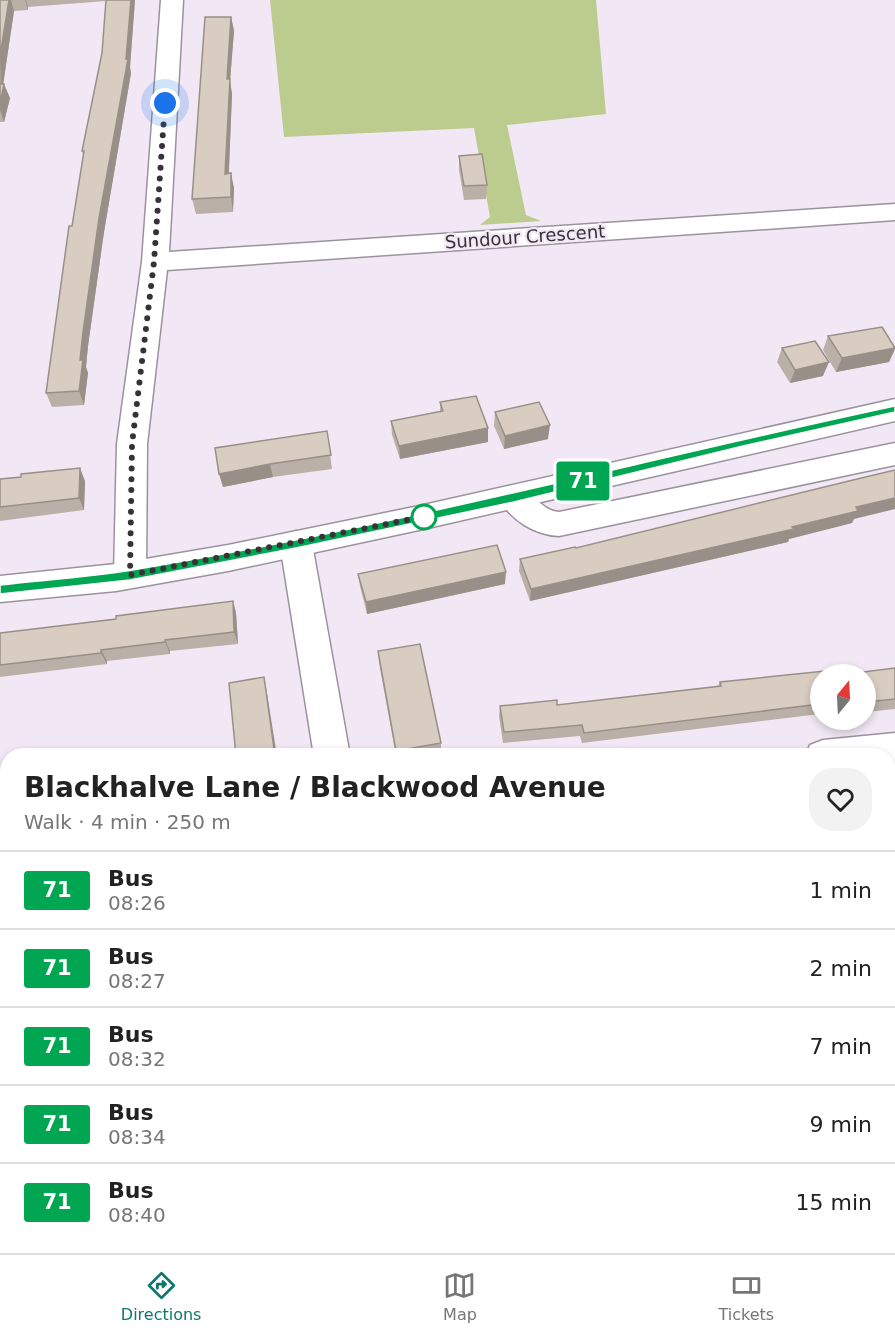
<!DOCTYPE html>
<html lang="en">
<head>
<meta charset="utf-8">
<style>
	:root { --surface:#fff; --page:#f2f2f2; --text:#222; --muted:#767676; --line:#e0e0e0; --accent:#0f766e }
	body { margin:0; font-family:"DejaVu Sans",sans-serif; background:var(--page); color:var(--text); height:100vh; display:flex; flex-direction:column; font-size:22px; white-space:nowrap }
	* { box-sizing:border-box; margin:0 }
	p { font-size:20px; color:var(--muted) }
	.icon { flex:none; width:33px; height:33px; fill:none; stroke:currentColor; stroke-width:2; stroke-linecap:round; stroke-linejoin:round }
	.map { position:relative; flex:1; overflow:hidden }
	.drawer { position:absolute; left:0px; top:748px; width:896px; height:506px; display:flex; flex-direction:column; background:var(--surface); border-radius:24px 24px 0 0; box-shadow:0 3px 9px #0003 }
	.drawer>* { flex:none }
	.badge { padding:0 12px; border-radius:4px; font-size:21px; line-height:39px }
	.needle { width:39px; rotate:18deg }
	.fabs { position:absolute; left:810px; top:664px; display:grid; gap:12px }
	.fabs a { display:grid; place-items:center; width:66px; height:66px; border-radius:50%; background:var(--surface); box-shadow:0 3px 9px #0003; font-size:30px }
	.you { position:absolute; width:30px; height:30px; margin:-15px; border:4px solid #fff; border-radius:50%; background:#1a73e8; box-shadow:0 0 0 9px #1a73e833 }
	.map>.badge { position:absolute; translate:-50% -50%; box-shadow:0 0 0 3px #fff }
	.round { display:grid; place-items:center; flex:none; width:63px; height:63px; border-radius:24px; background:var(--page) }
	.headline { display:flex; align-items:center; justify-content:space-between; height:102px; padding:0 24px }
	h1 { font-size:28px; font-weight:600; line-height:45px }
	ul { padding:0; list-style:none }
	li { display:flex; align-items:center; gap:18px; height:78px; padding:0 24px; border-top:2px solid var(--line) }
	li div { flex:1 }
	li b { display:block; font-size:22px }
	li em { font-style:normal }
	li .badge { min-width:66px; font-weight:700; text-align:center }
	.menu { display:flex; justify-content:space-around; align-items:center; height:84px; border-top:2px solid var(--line); background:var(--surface); font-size:16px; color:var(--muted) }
	.menu a { display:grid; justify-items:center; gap:3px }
	.menu .selected { color:var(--accent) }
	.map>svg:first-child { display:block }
	.green { fill:#bccc8f }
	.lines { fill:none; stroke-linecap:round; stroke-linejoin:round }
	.minor-casing { stroke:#9b929f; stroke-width:3 }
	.major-casing { stroke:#9b929f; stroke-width:3 }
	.minor { fill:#fff; fill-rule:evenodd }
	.major { fill:#fff; fill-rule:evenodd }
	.wall { fill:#bbb0a7 }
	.shaded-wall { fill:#989088 }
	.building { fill:#d9cdc2; stroke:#989088; stroke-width:1.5 }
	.line { fill:#00a651; stroke:#fff; stroke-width:1.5 }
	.walk { stroke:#363237; stroke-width:6; stroke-dasharray:0 10.8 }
	.stop-dot { fill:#fff; stroke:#00a651; stroke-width:3 }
	.labels { text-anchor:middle; stroke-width:4.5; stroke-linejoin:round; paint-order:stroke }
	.far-street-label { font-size:18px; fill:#363237; stroke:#f2e8f5 }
</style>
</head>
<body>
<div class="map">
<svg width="895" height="1253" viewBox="0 0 895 1253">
	<rect width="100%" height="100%" fill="#f2e8f5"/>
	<path class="green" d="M270 0H596L606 114 507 125 526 215 541 221 480 225 490 217 474 128 284 137Z"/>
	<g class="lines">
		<defs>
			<g id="minor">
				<path d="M161 0H183L169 252 895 204V220L167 270 147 444 146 575 141 584 130 588 119 584 114 575 117 444 142 262Z"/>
				<path d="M895 443V465L559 536C535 535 510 520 499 498L503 489C532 480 535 510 559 512Z"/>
				<path d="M296 531 307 535 312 544 350 756H314L280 544 285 535Z"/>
				<path d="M895 733V765L888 766V756H805L810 745 823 740Z"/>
				<path d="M8 977V1020L0 1023V980Z"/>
				<path d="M888 1187 895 1190V1253H882L877 1246H888Z"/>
				<path d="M310 1246H354L352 1253H308Z"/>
			</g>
			<path id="major" d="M895 399V421L419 530 228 571 116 591 0 602V576L116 564 228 545 419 506Z"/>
		</defs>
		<use href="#minor" class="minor-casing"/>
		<use href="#major" class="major-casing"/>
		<use href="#minor" class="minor"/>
		<use href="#major" class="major"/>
	</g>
	<g class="wall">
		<path d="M0 0H135L130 67 131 73 104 232 88 346 86 367 88 373 84 405 52 407 46 393 83 155 82 151 102 53 106 1 28 7V10L14 11 3 84 10 98 4 122H0Z"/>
		<path d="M231 17 234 31 230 81 232 94 229 174 234 188 233 212 196 214 192 199Z"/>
		<path d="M459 156 487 185 486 199 464 200 459 170Z"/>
		<path d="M828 336 895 347V350L889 362 836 372 823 350Z"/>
		<path d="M782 348 823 376 790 383 777 362Z"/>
		<path d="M440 402 488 442 400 459 392 435 391 421 440 411Z"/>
		<path d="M495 412 548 439 504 449 494 426Z"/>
		<path d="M327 431 332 469 273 477 223 487Z"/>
		<path d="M0 479 85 481 84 510 0 521Z"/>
		<path d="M854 519 852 523 789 539 788 542 530 601 519 571 520 559Z"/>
		<path d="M358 574 505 584 367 614 360 586Z"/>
		<path d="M233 601 236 613 238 644 170 651V654L107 661V664L0 677V633L116 619Z"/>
		<path d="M378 651 441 743V753L424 756H396L379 663Z"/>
		<path d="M895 668V709L866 712V675Z"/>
		<path d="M820 675V714L582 743 580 736 503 743 499 716 500 706 557 705 718 686 720 682Z"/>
		<path d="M895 794V842H888V795Z"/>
		<path d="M888 918H895V1052L888 1027Z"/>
		<path d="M730 1246H799L800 1253H731Z"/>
	</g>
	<g class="shaded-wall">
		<path d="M9 0H11L14 11 1 99 0 56Z"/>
		<path d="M25 0H26L28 7V10Z"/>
		<path d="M131 0H135L130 67 131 73 104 232 88 346 86 367 88 373 84 405 79 391 80 360 83 332 99 218 126 59Z"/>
		<path d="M231 17 234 31 230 81 232 94 228 188 225 174 227 79Z"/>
		<path d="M4 84 10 98 4 122 0 110V104Z"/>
		<path d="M231 173 234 188 233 212 231 197Z"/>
		<path d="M895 348 889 362 836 372 842 358Z"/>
		<path d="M829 362 823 376 790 383 795 370Z"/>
		<path d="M550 425 548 439 504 449 505 436Z"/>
		<path d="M488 428V442L400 459 399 446Z"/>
		<path d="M270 464 273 477 223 487 219 474Z"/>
		<path d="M80 468 85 481 84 510 79 498Z"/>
		<path d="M895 498V509L854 519 852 523 789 539 788 542 530 601 531 589 792 527 856 507Z"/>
		<path d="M506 572 505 584 367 614 366 602Z"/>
		<path d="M233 601 236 613 238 644 234 632Z"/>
		<path d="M165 640 170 651V654L165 642Z"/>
		<path d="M101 650 107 661V664L101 653Z"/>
		<path d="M264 677 266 687 277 756H275Z"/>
		<path d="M8 931V941L0 942V933Z"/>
		<path d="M8 1095V1120L0 1131V1106Z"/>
		<rect x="207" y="1246" width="5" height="7"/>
	</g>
	<g class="building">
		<path d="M0 0H9L0 56Z"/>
		<path d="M106 0H131L126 59H128L99 218 83 332 80 360H83L79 391 46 393 69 226H72L84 151H82L102 53Z"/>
		<path d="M205 17H231L227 79H230L225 174 231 173V197L192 199Z"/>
		<path d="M0 84H4L0 104Z"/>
		<path d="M482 154 487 185 464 186 459 156Z"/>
		<path d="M882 327 895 348 842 358 828 336Z"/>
		<path d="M815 341 829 362 795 370 782 348Z"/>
		<path d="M476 396 488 428 399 446 391 421 443 411 440 402Z"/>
		<path d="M539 402 550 425 505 436 495 412Z"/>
		<path d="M327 431 331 455 270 464 219 474 215 448Z"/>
		<path d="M80 468 79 498 0 507V479L21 477V474Z"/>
		<path d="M895 470V498L856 507 858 511 792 527 794 529 531 589 520 559 575 547 576 548 853 480Z"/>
		<path d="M497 545 506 572 366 602 358 574Z"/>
		<path d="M233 601 234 632 165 640V642L101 650V653L0 665V633L116 619V616Z"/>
		<path d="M420 644 441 743 396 751 378 651Z"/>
		<path d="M895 668V699L866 702V675H840Z"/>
		<path d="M825 671 826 675H820V704L584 733 582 725 504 732 500 706 557 700V705L721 686 720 682Z"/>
		<path d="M264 677 275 756H236L229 683Z"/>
		<path d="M895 794V834H888V795Z"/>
		<path d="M8 892V931L0 933V894Z"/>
		<path d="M888 918H895V1013L888 988Z"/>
		<path d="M0 1081 8 1086V1095L0 1106Z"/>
		<rect x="162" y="1246" width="45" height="7"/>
		<path d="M428 1246H489L487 1253H426Z"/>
		<path d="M737 1246H799L800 1253H738Z"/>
	</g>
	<path class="line" d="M895 406V412L743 446 514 502 296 548 130 580 0 594V585C44 580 89 577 132 570 389 528 641 460 895 406Z"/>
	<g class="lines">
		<path class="walk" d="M165 103 154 262 132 444 130 575 427 516 424 517"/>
	</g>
	<circle class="stop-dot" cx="424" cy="517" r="12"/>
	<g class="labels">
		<g class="far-street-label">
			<text transform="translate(525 237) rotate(-4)" y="6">Sundour Crescent</text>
		</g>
	</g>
</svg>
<div class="fabs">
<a><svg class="needle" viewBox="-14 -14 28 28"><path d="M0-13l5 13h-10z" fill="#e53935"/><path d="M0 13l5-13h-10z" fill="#767676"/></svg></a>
</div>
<div class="you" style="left:165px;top:103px"></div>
<b class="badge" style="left:583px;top:481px;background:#00a651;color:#fff">71</b>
<section class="drawer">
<div class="headline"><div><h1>Blackhalve Lane / Blackwood Avenue</h1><p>Walk · 4 min · 250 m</p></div><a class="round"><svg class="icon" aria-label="heart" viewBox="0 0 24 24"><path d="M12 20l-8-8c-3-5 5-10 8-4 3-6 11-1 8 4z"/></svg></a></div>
<ul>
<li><span class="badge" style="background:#00a651;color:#fff">71</span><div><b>Bus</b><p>08:26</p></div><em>1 min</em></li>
<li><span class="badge" style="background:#00a651;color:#fff">71</span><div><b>Bus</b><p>08:27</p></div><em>2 min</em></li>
<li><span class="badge" style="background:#00a651;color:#fff">71</span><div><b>Bus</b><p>08:32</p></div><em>7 min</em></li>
<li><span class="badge" style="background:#00a651;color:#fff">71</span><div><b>Bus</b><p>08:34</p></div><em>9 min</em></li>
<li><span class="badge" style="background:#00a651;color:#fff">71</span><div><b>Bus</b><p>08:40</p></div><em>15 min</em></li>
</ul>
</section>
</div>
<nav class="menu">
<a class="selected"><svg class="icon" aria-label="directions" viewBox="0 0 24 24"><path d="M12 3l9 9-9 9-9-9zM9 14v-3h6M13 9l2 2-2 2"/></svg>Directions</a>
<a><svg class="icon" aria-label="map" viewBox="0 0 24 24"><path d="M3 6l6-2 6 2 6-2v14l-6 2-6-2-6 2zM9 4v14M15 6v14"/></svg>Map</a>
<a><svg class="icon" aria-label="tickets" viewBox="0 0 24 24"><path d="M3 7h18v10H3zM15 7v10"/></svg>Tickets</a>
</nav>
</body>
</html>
